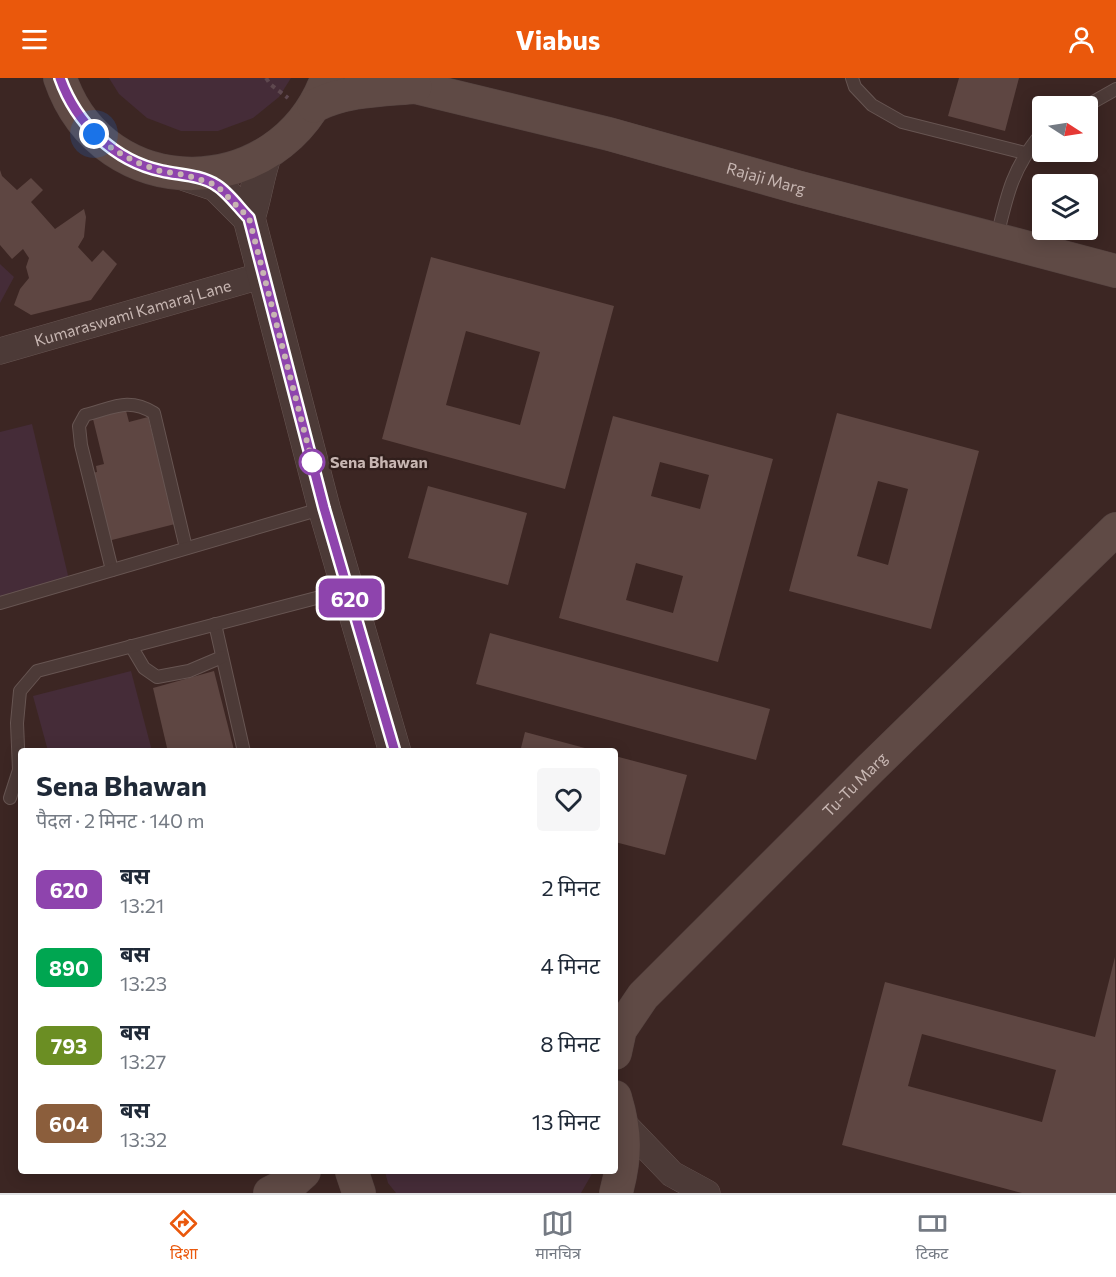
<!DOCTYPE html>
<html lang="hi">
<head>
<meta charset="utf-8">
<style>
	:root { --surface:#fff; --page:#f6f6f7; --text:#1f2937; --muted:#747a83; --line:#e0e1e3; --accent:#ea580c }
	body { margin:0; font-family:Commissioner,"Noto Sans Devanagari",sans-serif; background:var(--page); color:var(--text); height:100vh; display:flex; flex-direction:column; font-size:22px; white-space:nowrap }
	* { box-sizing:border-box; margin:0 }
	p { font-size:20px; color:var(--muted) }
	.icon { flex:none; width:33px; height:33px; fill:none; stroke:currentColor; stroke-width:2; stroke-linecap:round; stroke-linejoin:round }
	.map { position:relative; flex:1; overflow:hidden }
	.side { position:absolute; left:18px; top:670px; width:600px; height:426px; display:flex; flex-direction:column; background:var(--surface); border-radius:6px; box-shadow:0 3px 15px #0003 }
	.side>* { flex:none }
	.badge { padding:0 12px; border-radius:9px; font-size:21px; line-height:39px }
	.needle { width:39px; rotate:102deg }
	.fabs { position:absolute; left:1032px; top:18px; display:grid; gap:12px }
	.fabs a { display:grid; place-items:center; width:66px; height:66px; border-radius:6px; background:var(--surface); box-shadow:0 3px 15px #0003; font-size:30px }
	.you { position:absolute; width:30px; height:30px; margin:-15px; border:4px solid #fff; border-radius:50%; background:#1a73e8; box-shadow:0 0 0 9px #1a73e833 }
	.map>.badge { position:absolute; translate:-50% -50%; box-shadow:0 0 0 3px #fff }
	.round { display:grid; place-items:center; flex:none; width:63px; height:63px; border-radius:6px; background:var(--page) }
	.summary { display:flex; align-items:center; justify-content:space-between; height:102px; padding:0 18px }
	h1 { font-size:28px; font-weight:700; line-height:45px }
	ul { padding:0; list-style:none }
	li { display:flex; align-items:center; gap:18px; height:78px; padding:0 18px }
	li div { flex:1 }
	li b { display:block; font-size:22px }
	li em { font-style:normal }
	li .badge { min-width:66px; font-weight:700; text-align:center }
	header { display:flex; justify-content:space-between; align-items:center; height:78px; padding:0 18px; background:var(--accent); color:#fff; font-size:27px; font-weight:700 }
	.tabs { display:flex; justify-content:space-around; align-items:center; height:84px; border-top:2px solid var(--line); background:var(--surface); font-size:16px; color:var(--muted) }
	.tabs a { display:grid; justify-items:center; gap:3px }
	.tabs .selected { color:var(--accent) }
	.map>svg:first-child { display:block }
	.green { fill:#452c38 }
	.building { fill:#5e4642; fill-rule:evenodd }
	.lines { fill:none; stroke-linecap:round; stroke-linejoin:round }
	.service-casing { stroke:#675552; stroke-width:14 }
	.minor-casing { stroke:#675552; stroke-width:27 }
	.tertiary-casing { stroke:#675552; stroke-width:33 }
	.secondary-casing { stroke:#554340; stroke-width:34 }
	.path { stroke:#5e484f; stroke-width:4; stroke-dasharray:4.5 4.5; stroke-linecap:butt }
	.service { stroke:#4c3a37; stroke-width:12 }
	.minor { stroke:#4c3a37; stroke-width:26 }
	.tertiary { stroke:#4c3a37; stroke-width:32 }
	.secondary { stroke:#5f4a45; stroke-width:33 }
	.line-casing { stroke:#fff; stroke-width:14 }
	.line { stroke:#8e44ad; stroke-width:9 }
	.walk { stroke:#c7b6b2; stroke-width:6; stroke-dasharray:0 10.8 }
	.stop-dot { fill:#fff; stroke:#8e44ad; stroke-width:3 }
	.labels { text-anchor:middle; stroke-width:4.5; stroke-linejoin:round; paint-order:stroke }
	.street-label { font-size:16px; fill:#c7b6b2; stroke:#311f1c }
	.stop-label { font-size:16px; font-weight:bold; fill:#c7b6b2; stroke:#311f1c; text-anchor:start }
</style>
</head>
<body>
<header><svg class="icon" aria-label="menu" viewBox="0 0 24 24"><path d="M4 6h16M4 12h16M4 18h16"/></svg>Viabus<svg class="icon" aria-label="person" viewBox="0 0 24 24"><circle cx="12" cy="8" r="4"/><path d="M4 21q1-7 8-7t8 7"/></svg></header>
<div class="map">
<svg width="1116" height="1115" viewBox="0 0 1116 1115">
	<rect width="100%" height="100%" fill="#3c2623"/>
	<g class="green">
		<path d="M109 0H291L279 19 253 40 218 53H181L147 40 119 16Z"/>
		<path d="M0 186 14 199 0 225Z"/>
		<path d="M32 346 71 510 0 527V354Z"/>
		<path d="M131 593 152 673H48L33 618Z"/>
		<path d="M385 1094H593L581 1115H396L388 1105Z"/>
	</g>
	<g class="building">
		<path d="M959 0H1019L1005 53 948 38Z"/>
		<path d="M0 92 2 98 17 112 31 100 43 112 31 124 55 151 84 131 86 139 84 159 78 169 92 184 103 172 117 186 91 222 31 237 14 227 20 211 29 200 26 189 29 180 23 171 12 181 0 167Z"/>
		<path d="M431 179 614 228 565 411 382 361ZM466 253 540 274 520 347 446 327Z"/>
		<path d="M125 329 129 344 148 339 175 446 108 463 91 395 97 394 96 388 104 386 92 337Z"/>
		<path d="M837 335 979 373 931 551 789 513ZM878 403 908 411 888 487 857 478Z"/>
		<path d="M613 338 773 381 718 584 559 540ZM660 384 709 397 700 431 651 418ZM636 485 683 498 673 535 626 522Z"/>
		<path d="M428 408 527 435 508 507 408 480Z"/>
		<path d="M490 555 770 631 756 682 476 606Z"/>
		<path d="M214 593 234 672 168 674 153 610Z"/>
		<path d="M525 654 596 673V674H520Z"/>
		<path d="M615 678 687 697 665 777 615 764Z"/>
		<path d="M1115 879 1116 1115H1022L842 1067 885 904 1095 959ZM922 956 1056 992 1042 1044 908 1008Z"/>
	</g>
	<g class="lines">
		<defs>
			<g id="service">
				<path d="M852 0 855 9 872 27 902 44 1025 75"/>
				<path d="M1086 28 1116 11"/>
				<path d="M997 159C1007 116 1013 89 1042 55"/>
				<path d="M112 492 81 367 79 348 85 337C113 330 128 319 154 335L186 470"/>
				<path d="M0 525 324 430"/>
				<path d="M215 546 244 674"/>
				<path d="M131 568 144 590 157 599 189 593 222 579"/>
				<path d="M10 720 19 692 17 645 20 613 37 593 347 512"/>
			</g>
			<g id="minor">
				<path id="s1" d="M0 273 264 197"/>
				<path d="M623 1045 672 1096 707 1115"/>
			</g>
			<g id="tertiary">
				<path d="M186 97 216 107 249 140 324 430 395 674"/>
				<path d="M249 140C256 119 258 97 266 76"/>
			</g>
			<g id="secondary">
				<path d="M60 0C104 129 281 126 327 0"/>
				<path id="s2" d="M398 0 415 9 609 56 797 109 1116 193"/>
				<path d="M314 28C346 12 380 12 415 9"/>
				<path id="s3" d="M615 975 620 952 643 918 870 691 1116 451"/>
				<path d="M615 1019C626 1056 626 1077 616 1115"/>
				<path d="M352 1094 359 1115"/>
				<path d="M270 1115 294 1103 304 1094"/>
			</g>
		</defs>
		<use href="#service" class="service-casing"/>
		<use href="#minor" class="minor-casing"/>
		<use href="#tertiary" class="tertiary-casing"/>
		<use href="#secondary" class="secondary-casing"/>
		<path class="path" d="M266 0 270 6 288 20"/>
		<use href="#service" class="service"/>
		<use href="#minor" class="minor"/>
		<use href="#tertiary" class="tertiary"/>
		<use href="#secondary" class="secondary"/>
	</g>
	<g class="lines">
		<defs>
			<path id="line" d="M60 0C76 45 114 83 162 93 179 97 201 97 216 107 227 113 239 130 249 140L324 430 395 674"/>
		</defs>
		<use href="#line" class="line-casing"/>
		<use href="#line" class="line"/>
		<path class="walk" d="M94 56 114 72 136 84 160 93 186 97 216 107 249 140 313 387 312 384"/>
	</g>
	<circle class="stop-dot" cx="312" cy="384" r="12"/>
	<g class="labels">
		<g class="street-label">
			<text dy="6" stroke="none"><textPath href="#s2" startOffset="382">Rajaji Marg</textPath></text>
			<text dy="6" stroke="none"><textPath href="#s1" startOffset="138">Kumaraswami Kamaraj Lane</textPath></text>
			<text dy="6" stroke="none"><textPath href="#s3" startOffset="364">Tu-Tu Marg</textPath></text>
		</g>
		<g class="stop-label">
			<text x="330" y="390">Sena Bhawan</text>
		</g>
	</g>
</svg>
<div class="fabs">
<a><svg class="needle" viewBox="-14 -14 28 28"><path d="M0-13l5 13h-10z" fill="#e53935"/><path d="M0 13l5-13h-10z" fill="#747a83"/></svg></a>
<a><svg class="icon" aria-label="layers" viewBox="0 0 24 24"><path d="M12 4l9 5-9 5-9-5zM3 14l9 5 9-5"/></svg></a>
</div>
<div class="you" style="left:94px;top:56px"></div>
<b class="badge" style="left:350px;top:520px;background:#8e44ad;color:#fff">620</b>
<section class="side">
<div class="summary"><div><h1>Sena Bhawan</h1><p>पैदल · 2 मिनट · 140 m</p></div><a class="round"><svg class="icon" aria-label="heart" viewBox="0 0 24 24"><path d="M12 20l-8-8c-3-5 5-10 8-4 3-6 11-1 8 4z"/></svg></a></div>
<ul>
<li><span class="badge" style="background:#8e44ad;color:#fff">620</span><div><b>बस</b><p>13:21</p></div><em>2 मिनट</em></li>
<li><span class="badge" style="background:#00a651;color:#fff">890</span><div><b>बस</b><p>13:23</p></div><em>4 मिनट</em></li>
<li><span class="badge" style="background:#6b8e23;color:#fff">793</span><div><b>बस</b><p>13:27</p></div><em>8 मिनट</em></li>
<li><span class="badge" style="background:#8b5e3c;color:#fff">604</span><div><b>बस</b><p>13:32</p></div><em>13 मिनट</em></li>
</ul>
</section>
</div>
<nav class="tabs">
<a class="selected"><svg class="icon" aria-label="directions" viewBox="0 0 24 24"><path d="M12 3l9 9-9 9-9-9zM9 14v-3h6M13 9l2 2-2 2"/></svg>दिशा</a>
<a><svg class="icon" aria-label="map" viewBox="0 0 24 24"><path d="M3 6l6-2 6 2 6-2v14l-6 2-6-2-6 2zM9 4v14M15 6v14"/></svg>मानचित्र</a>
<a><svg class="icon" aria-label="tickets" viewBox="0 0 24 24"><path d="M3 7h18v10H3zM15 7v10"/></svg>टिकट</a>
</nav>
</body>
</html>
